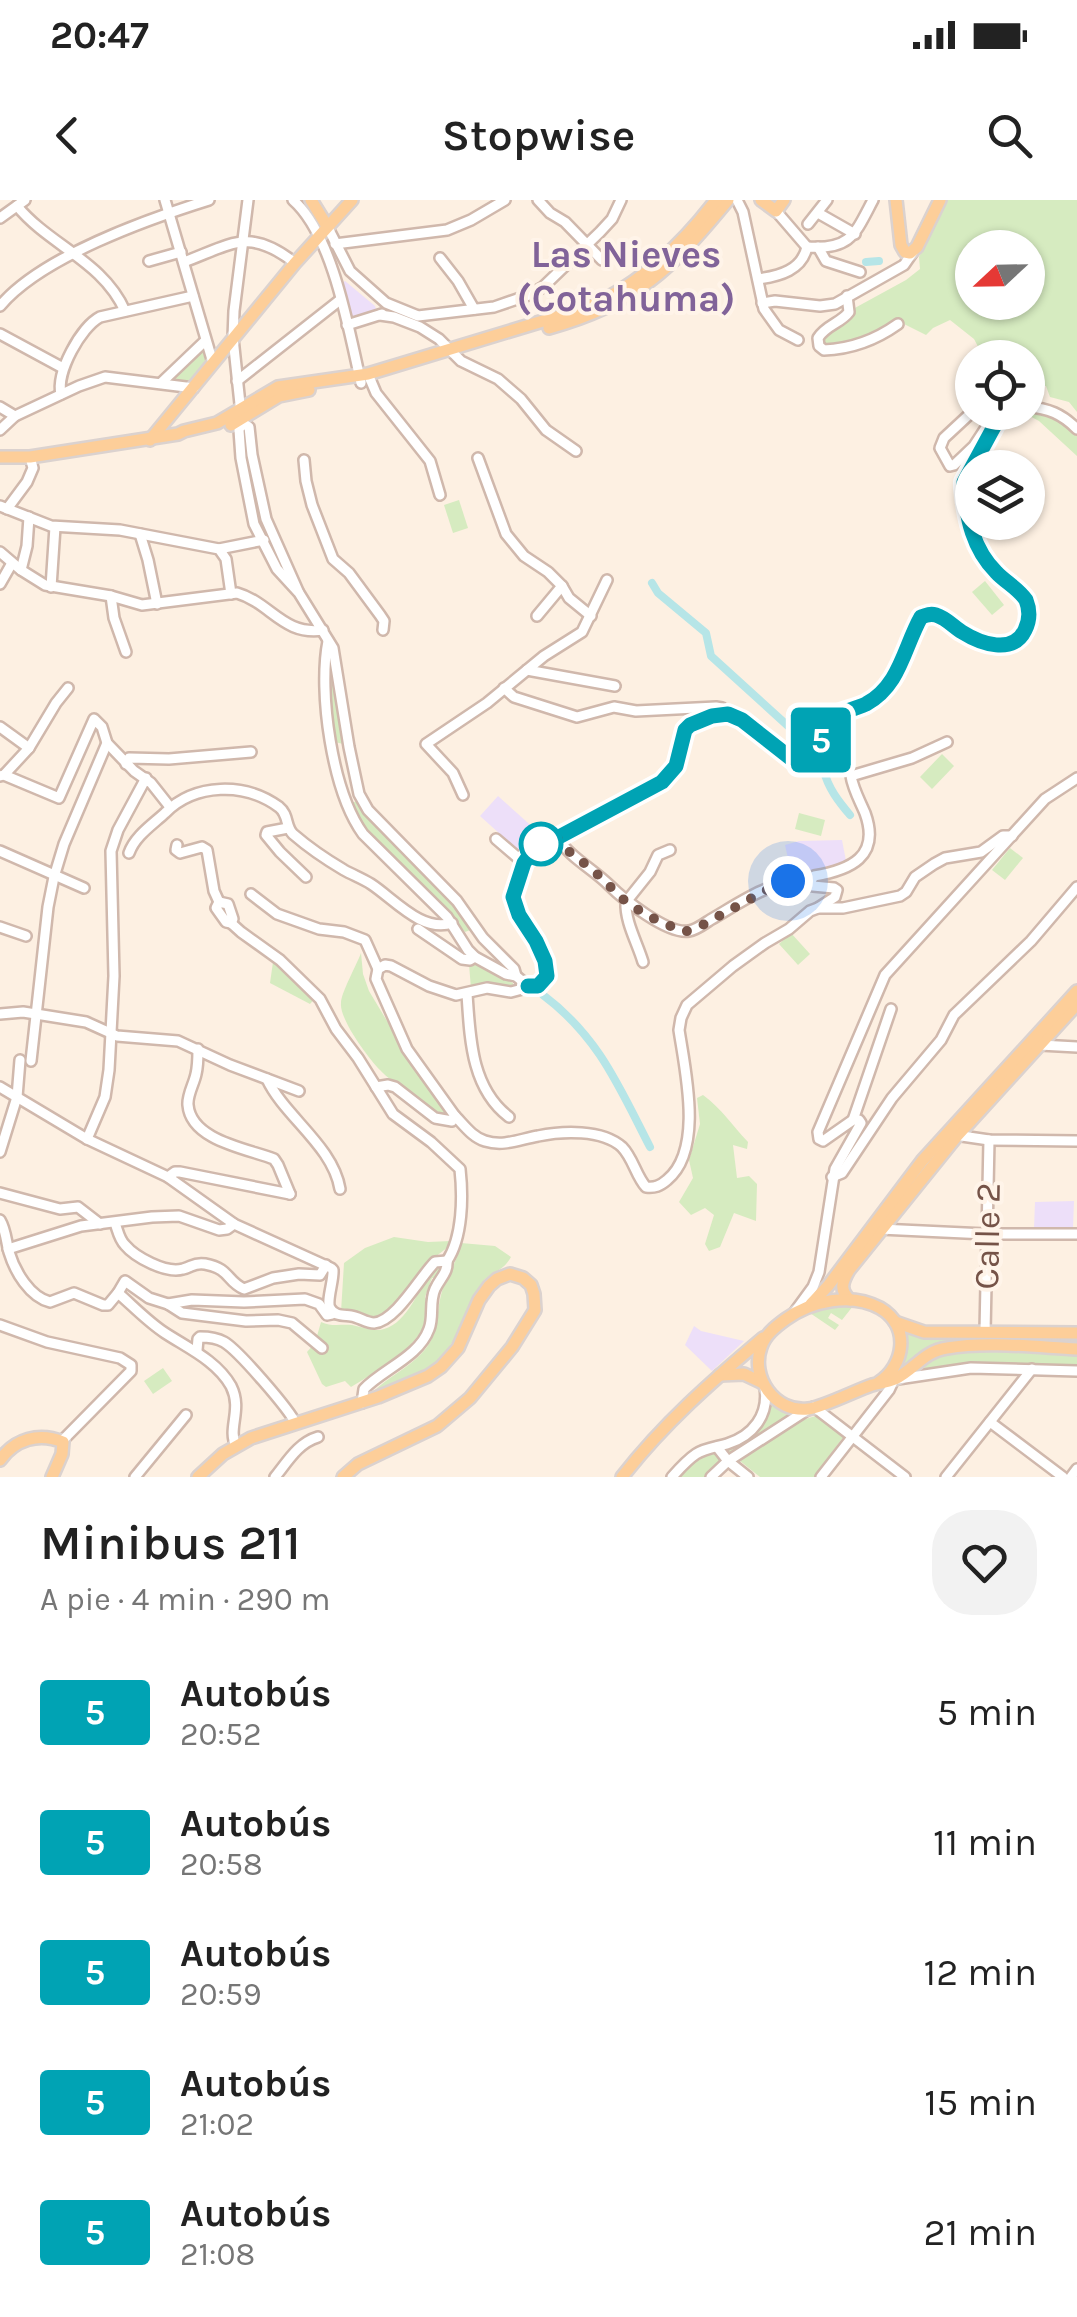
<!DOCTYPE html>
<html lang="es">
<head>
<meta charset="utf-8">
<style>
	:root { --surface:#fff; --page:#f2f2f2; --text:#222; --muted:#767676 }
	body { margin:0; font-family:Karla,sans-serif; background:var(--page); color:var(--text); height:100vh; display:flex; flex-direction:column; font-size:38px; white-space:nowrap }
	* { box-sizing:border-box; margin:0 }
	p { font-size:32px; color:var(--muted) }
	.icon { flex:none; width:55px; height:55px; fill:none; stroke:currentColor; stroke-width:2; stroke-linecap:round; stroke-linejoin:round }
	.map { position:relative; height:1277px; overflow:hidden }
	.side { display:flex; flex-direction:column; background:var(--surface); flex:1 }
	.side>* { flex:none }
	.badge { padding:0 20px; border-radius:8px; font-size:35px; line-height:65px }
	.needle { width:65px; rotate:248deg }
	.fabs { position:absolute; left:955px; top:30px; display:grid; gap:20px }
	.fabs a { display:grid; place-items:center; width:90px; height:90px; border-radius:50%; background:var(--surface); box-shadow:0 2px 8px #0004; font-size:50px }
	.you { position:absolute; width:50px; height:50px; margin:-25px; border:8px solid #fff; border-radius:50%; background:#1a73e8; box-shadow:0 0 0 15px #1a73e833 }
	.map>.badge { position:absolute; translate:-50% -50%; box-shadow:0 0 0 5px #fff }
	.round { display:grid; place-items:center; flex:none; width:105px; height:105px; border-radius:40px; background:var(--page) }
	.summary { display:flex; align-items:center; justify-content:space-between; height:170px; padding:0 40px }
	h1 { font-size:48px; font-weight:600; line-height:75px }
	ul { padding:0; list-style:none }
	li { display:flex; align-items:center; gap:30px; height:130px; padding:0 40px }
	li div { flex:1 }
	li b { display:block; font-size:38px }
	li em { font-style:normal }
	li .badge { min-width:110px; font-weight:700; text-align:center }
	.status { display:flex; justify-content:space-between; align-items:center; height:70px; padding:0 50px; background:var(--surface); direction:ltr }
	.status svg { height:28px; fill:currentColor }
	header { display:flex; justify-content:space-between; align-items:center; height:130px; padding:0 40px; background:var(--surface); font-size:45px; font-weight:600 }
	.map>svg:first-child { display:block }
	.education { fill:#eddff9 }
	.green { fill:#d6ebc0; fill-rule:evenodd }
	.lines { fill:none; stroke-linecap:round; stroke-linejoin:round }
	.canal { stroke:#b6e5e7; stroke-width:8 }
	.minor-casing { stroke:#d0b8ac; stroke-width:14 }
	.major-casing { stroke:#dbd2cf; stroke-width:16 }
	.minor { stroke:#fff; stroke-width:9 }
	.major { stroke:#fdce99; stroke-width:11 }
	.line-casing { stroke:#fff; stroke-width:22 }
	.line { stroke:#00a3b4; stroke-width:15 }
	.walk { stroke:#755348; stroke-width:10; stroke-dasharray:0 18 }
	.stop-dot { fill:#fff; stroke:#00a3b4; stroke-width:5 }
	.labels { text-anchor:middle; stroke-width:8; stroke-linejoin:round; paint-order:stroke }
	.street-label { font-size:35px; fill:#755348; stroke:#fff4e9 }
	.neighbourhood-label { font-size:38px; font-weight:bold; fill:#816399; stroke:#fff4e9 }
</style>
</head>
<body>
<div class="status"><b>20:47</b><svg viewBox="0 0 49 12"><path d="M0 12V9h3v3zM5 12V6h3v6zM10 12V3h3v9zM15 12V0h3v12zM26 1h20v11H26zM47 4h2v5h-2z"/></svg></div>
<header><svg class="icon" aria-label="back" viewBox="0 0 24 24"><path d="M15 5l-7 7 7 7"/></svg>Stopwise<svg class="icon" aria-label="search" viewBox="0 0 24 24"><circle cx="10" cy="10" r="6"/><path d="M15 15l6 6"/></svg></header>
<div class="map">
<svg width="1077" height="1277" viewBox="0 0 1077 1277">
	<rect width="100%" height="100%" fill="#fdf0e2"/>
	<g class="education">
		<path d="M345 81 375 106 376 109 374 113 350 121 340 85Z"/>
		<path d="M498 596 537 631 519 651 480 616Z"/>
		<path d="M842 640 846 661 843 665 792 676 785 645 799 641Z"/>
		<path d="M1074 1001 1073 1028H1034L1035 1002Z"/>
		<path d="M694 1126 701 1131 744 1141 712 1171 685 1145Z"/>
	</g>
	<g class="green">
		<path d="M945 0H1077V212L1069 202 1050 197 1046 186H1028V158L988 157 982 154 974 139 950 120 933 128 926 135 904 124 900 119 859 139 823 147 824 137 842 124 853 109 906 80 920 69 919 57ZM972 48H1028V102H972Z"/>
		<path d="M201 146 207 166 192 186 166 182Z"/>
		<path d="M1028 212 1062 221 1077 234V256L1039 221 1024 213Z"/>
		<path d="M459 300 468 328 453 333 444 305Z"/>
		<path d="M985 381 1004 405 992 415 972 392Z"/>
		<path d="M329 453 345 543 343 544 335 542 329 525Z"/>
		<path d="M942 554 954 566 932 589 920 577Z"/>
		<path d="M357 601 390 639 461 709 473 729 465 732 451 716 367 635 358 622 351 603Z"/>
		<path d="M799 613 825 620 821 636 795 629Z"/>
		<path d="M1010 648 1023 658 1005 680 992 670Z"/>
		<path d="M791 733 810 754 798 765 779 744Z"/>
		<path d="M361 753 363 774 369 791 408 856 451 917C436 915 391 882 380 870 369 859 339 819 341 803 341 793 357 764 361 753Z"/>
		<path d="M275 761 317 796 310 804 270 783 273 762Z"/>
		<path d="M472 762 513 783V788L481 784 471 789 469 764Z"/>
		<path d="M703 895C723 910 731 924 748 942L747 949 733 945 737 978 749 976 757 984 756 1021 734 1013 720 1047 709 1051 705 1044 714 1015 705 1008 691 1015 679 1002 693 978 689 960 700 924 697 898Z"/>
		<path d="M394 1037 428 1042 451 1041 452 1044 422 1067 385 1123 341 1112 344 1063 365 1048Z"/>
		<path d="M461 1043 495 1046 511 1057C503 1071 495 1070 484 1080L454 1140 441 1158 429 1170 372 1193C386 1178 407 1169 421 1154 441 1133 435 1119 441 1095 445 1077 457 1064 461 1043Z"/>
		<path d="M435 1068H440L436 1078H432L425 1097 427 1100C426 1108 426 1117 424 1124 416 1150 372 1174 351 1187L345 1181 326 1187 322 1184 307 1152 315 1143 321 1122C332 1127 340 1124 352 1125 362 1127 375 1132 384 1129 409 1122 419 1086 435 1068Z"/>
		<path d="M827 1105 853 1106 842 1120 831 1113 828 1118 839 1125 835 1130 807 1111Z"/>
		<path d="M905 1131 1071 1138 1072 1141 947 1142 932 1146 905 1164Z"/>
		<path d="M1029 1151 1077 1155V1167C1023 1160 968 1164 914 1171L939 1155 955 1152Z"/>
		<path d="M163 1168 172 1181 153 1194 144 1181Z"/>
		<path d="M770 1199 792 1212 735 1250 705 1277H678C683 1271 688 1264 695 1260 732 1237 758 1257 770 1199Z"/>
		<path d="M816 1216 844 1236 814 1277H760L740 1261C757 1245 794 1220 816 1216Z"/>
	</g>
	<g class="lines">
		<g class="canal">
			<path d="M866 62 879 61"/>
			<path d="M652 383 658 393 706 433 711 456 810 546"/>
			<path d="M824 571C828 588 839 602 850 615"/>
			<path d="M543 795C599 837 619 887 650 947"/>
		</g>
		<defs>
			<g id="minor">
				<path d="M165 0 213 163"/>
				<path d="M248 0 234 111 233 138 242 223 239 230 241 258 254 324 277 369 299 393 333 448 349 547 359 594 368 610 457 701 483 738 514 769 516 776"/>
				<path d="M293 0C333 35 349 131 361 183"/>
				<path d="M538 0 550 13 565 22 602 60"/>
				<path d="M737 0 743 12 764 109 779 130 798 140"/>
				<path d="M17 6C50 46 103 61 125 111"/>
				<path d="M776 11 807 47"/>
				<path d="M818 13 855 34"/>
				<path d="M0 18 25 0"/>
				<path d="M808 24 827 0"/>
				<path d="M327 26 350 71 386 103 418 116 494 107 529 95 543 87 600 32 612 19 621 0"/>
				<path d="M335 44 447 30 471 20 505 0"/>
				<path d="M807 47C851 50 855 34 873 0"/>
				<path d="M818 47 826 61 860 72"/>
				<path d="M440 58 458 81 474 109"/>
				<path d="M149 61 181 52"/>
				<path d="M184 62C232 44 249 27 295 63"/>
				<path d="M758 79C780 76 802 70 807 47"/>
				<path d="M847 96 849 112C841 123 826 125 818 138L819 146 824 150C851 149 877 139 898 124"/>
				<path d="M762 103 775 101 820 106 835 104 904 65 913 52"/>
				<path d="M0 106C41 57 148 19 209 0"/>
				<path d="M380 115 394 117 420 127 439 139 461 161 498 179 521 199 546 230 576 251"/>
				<path d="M347 125 382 114"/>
				<path d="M0 134 63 168"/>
				<path d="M368 174 376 193 430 261 440 295"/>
				<path d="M237 181 340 100"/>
				<path d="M161 183 205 141"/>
				<path d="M61 194C56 172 81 127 100 117L193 96"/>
				<path d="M0 207 15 216"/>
				<path d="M1028 207C1048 208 1062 214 1077 229"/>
				<path d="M972 212 944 238 940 248 950 266 954 265 974 246 989 223H996"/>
				<path d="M242 223 249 227 252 255 266 319 298 391"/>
				<path d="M0 230 15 216 79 186 105 177 194 188"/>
				<path d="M478 258 506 334 524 356 548 372 562 386 569 398 591 416"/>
				<path d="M304 260 306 281 312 305 333 359 349 373 380 415 384 421 383 430"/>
				<path d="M0 306 51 326 120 330 219 349 226 359 231 394"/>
				<path d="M7 309 27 282 33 268 30 257"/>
				<path d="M140 334 148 360 157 404"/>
				<path d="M219 349 264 340"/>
				<path d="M0 352 21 370 45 385 111 396 142 405 237 393C271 403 283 436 323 430"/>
				<path d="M21 370 27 346 29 317"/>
				<path d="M0 384 12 363"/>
				<path d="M51 387 55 327"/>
				<path d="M111 396 114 418 126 452"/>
				<path d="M537 416 562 386"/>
				<path d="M328 441C318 492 332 591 363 634L447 717 468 750 475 757 506 774 516 776 528 786"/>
				<path d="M527 470 615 486"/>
				<path d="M504 488 514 497 577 517 614 507 636 511 716 507 722 508 726 514"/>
				<path d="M0 527 29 548"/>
				<path d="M126 564 129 558 169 559 251 552"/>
				<path d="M4 575 29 548 56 503 68 488"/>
				<path d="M0 576 4 575 59 598 94 519 102 527 107 543 134 571 151 583 170 607"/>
				<path d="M463 595 453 573 426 544 487 503 544 456 582 432 607 380"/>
				<path d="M288 628 267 632 266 635 280 652 306 677"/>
				<path d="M557 637C569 657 593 669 609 685 623 699 668 735 689 731 696 730 704 724 710 720 740 703 775 676 810 683L813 686 834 688 837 690 835 697 818 708"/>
				<path d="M496 639 524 663"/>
				<path d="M177 645 176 650 180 653 202 647 207 650 214 691 219 702"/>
				<path d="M0 651 84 688"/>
				<path d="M129 653C135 636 152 625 165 613 195 583 245 582 279 607 289 615 285 626 293 634 308 647 327 660 344 670 353 675 363 679 371 684 394 699 422 733 452 723"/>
				<path d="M810 683 814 676C850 670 881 657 865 613 860 601 853 589 851 576L912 558 947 542"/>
				<path d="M251 694 277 714 319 729 344 732 365 740 378 769"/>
				<path d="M219 702 228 704 233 719 231 723 226 722 216 708Z"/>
				<path d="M626 702 650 672 658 655 670 650"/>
				<path d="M626 702C625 722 637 742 643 762"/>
				<path d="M231 723 241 732 280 760 320 799 336 829 358 858 393 914 431 942 460 969C463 996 463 1037 447 1061"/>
				<path d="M0 727 26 736"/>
				<path d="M418 729 462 759 470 760 475 757"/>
				<path d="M467 794C470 838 471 888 509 917"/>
				<path d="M0 814 23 812 36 814 86 822 117 836 178 841 230 865 299 891"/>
				<path d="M1036 842 1040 845 1077 847"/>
				<path d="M198 849C198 857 198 866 196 874 194 884 187 895 188 905 191 941 249 949 274 959L278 965 290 994"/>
				<path d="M31 861 48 707 54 677 64 644 107 543"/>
				<path d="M267 879C284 916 333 946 340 989"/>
				<path d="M0 887 87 939 168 977 234 1024 331 1068 333 1070C334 1080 326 1101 330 1108 334 1116 343 1115 351 1116 359 1117 366 1123 374 1123 396 1121 420 1077 435 1062L447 1061C448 1073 440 1078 435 1089 429 1102 434 1117 429 1129 419 1157 383 1169 364 1189L362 1203"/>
				<path d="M376 887 388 885 395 887 435 918 452 921 455 916 407 849 376 779 378 769 385 765 391 766 429 786 456 795 487 788 511 792 541 784 547 776V767L542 753 532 733 514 707 513 697 524 663 536 646 557 637 662 582 676 566 685 531 690 525 712 516 726 514 742 520 798 564 811 566 820 561 822 523C835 512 851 511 866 504 900 486 904 447 921 417 928 415 929 414 936 415 946 418 954 427 963 432 981 444 1013 455 1025 430 1030 420 1030 410 1026 399 1018 388 1006 382 996 372 973 349 962 313 964 281L996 223 1010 212"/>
				<path d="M455 916C464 925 472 937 485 941 504 947 520 939 538 936 562 931 602 929 622 947 633 958 636 976 646 987 655 988 660 986 667 980 704 950 685 870 679 830L681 818 687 805 733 766 765 743 789 729 810 711 818 708H843L900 696 906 692 915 677 934 664 945 658 981 652 1003 636H1012"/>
				<path d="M853 920 891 809"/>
				<path d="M955 935 989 940 1077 941"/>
				<path d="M87 939 105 897 109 870 114 776 111 651 118 630 146 578"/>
				<path d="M0 952 17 897 20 860"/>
				<path d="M168 977 175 972H180L290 994"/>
				<path d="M832 977 842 973 892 898 941 840 954 815 1031 741 1077 687"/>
				<path d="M0 993 60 1009 78 1007 100 1024"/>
				<path d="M0 1020C6 1030 6 1041 9 1052 15 1072 30 1097 50 1102L74 1093 103 1105H108L118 1093C133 1106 148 1122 165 1133 188 1148 217 1161 231 1186 243 1210 227 1228 236 1246"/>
				<path d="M115 1023C118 1031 119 1039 125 1045 135 1057 166 1074 183 1069 192 1067 194 1062 205 1064 231 1069 226 1081 244 1089L273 1078 299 1074 320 1075 326 1065"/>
				<path d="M880 1029 986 1034H1077"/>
				<path d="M8 1049 81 1026 152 1017 179 1016 219 1030 227 1029 234 1024"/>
				<path d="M118 1093 125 1081 149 1098 168 1104 182 1113 246 1121 278 1120 292 1123 322 1148"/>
				<path d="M168 1104 192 1100 244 1102 305 1099 319 1104 327 1115 332 1114"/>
				<path d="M794 1113 813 1087 819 1072 835 969 861 923 859 920H853L823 941 819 939 818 932 885 775 1045 599 1077 578"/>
				<path d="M0 1125 47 1142 120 1158 131 1165V1171L62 1241"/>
				<path d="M985 1132 989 940"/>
				<path d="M197 1150 198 1139 200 1137C209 1137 217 1138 224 1142 238 1150 289 1209 296 1224"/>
				<path d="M898 1179 971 1168 1077 1171"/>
				<path d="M814 1207 905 1277"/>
				<path d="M990 1222 1063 1277"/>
				<path d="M717 1247 728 1261 748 1277"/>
				<path d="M135 1277 186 1215"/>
				<path d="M275 1277C288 1261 298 1243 318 1237"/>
				<path d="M672 1277C679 1269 687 1260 696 1254 705 1248 717 1247 727 1244 753 1236 769 1215 765 1188"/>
				<path d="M711 1277 728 1261 807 1210"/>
				<path d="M821 1277 889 1190 896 1175"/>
				<path d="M946 1277 1032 1169"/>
				<path d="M1071 1277 1077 1269"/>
			</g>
			<g id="major">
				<path d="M311 0 327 26"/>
				<path d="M761 0 776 11 784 0"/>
				<path d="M896 0 901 45 905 52 910 53 917 47 940 0"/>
				<path d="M549 128C637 104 672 68 728 0"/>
				<path d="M231 225 279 196 309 190"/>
				<path d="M150 240 295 63 352 0"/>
				<path d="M0 257H30L178 234 184 231 217 223 278 187 368 174 586 108C640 85 681 46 716 0"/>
				<path d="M850 1100C839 1090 842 1082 849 1070L957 936 1077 804"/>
				<path d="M811 1104 828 1086 922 961 1077 791"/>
				<path d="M895 1122 924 1132 1077 1133"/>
				<path d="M720 1175 744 1174 763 1183"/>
				<path d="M878 1183C905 1166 911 1126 880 1108 851 1092 811 1101 786 1119 775 1127 765 1135 761 1147 750 1177 775 1213 808 1209 821 1208 857 1190 872 1185 879 1183 888 1182 895 1179 914 1170 924 1151 947 1148 987 1141 1036 1147 1077 1149"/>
				<path d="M0 1260C15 1239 39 1232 63 1242L62 1254 52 1277"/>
				<path d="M198 1277 223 1254 251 1238 378 1197 428 1176 441 1167 458 1148 479 1100 489 1086 497 1079 510 1074 523 1078 531 1085 534 1094 535 1110 512 1147 470 1198 437 1226 358 1264 343 1277"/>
				<path d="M622 1277C663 1224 712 1181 763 1138"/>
			</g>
		</defs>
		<use href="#minor" class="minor-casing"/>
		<use href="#major" class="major-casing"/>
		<use href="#minor" class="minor"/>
		<use href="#major" class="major"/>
	</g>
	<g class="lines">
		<defs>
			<path id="line" d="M528 786H538L547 776 545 761 536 741 519 715 513 697 524 663 536 646 557 638 662 582 676 566 685 530 690 525 712 516 728 514 742 520 798 564 811 566 820 561 822 523C835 512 851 511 866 504 900 486 904 447 921 417 928 415 929 413 936 415 946 418 954 427 962 432 981 444 1013 455 1025 430 1030 420 1030 410 1026 400 1018 388 1005 382 996 372 973 349 967 319 964 288V282L996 223 1010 212"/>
		</defs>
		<use href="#line" class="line-casing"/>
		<use href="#line" class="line"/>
		<path class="walk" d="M541 644 557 638 567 650 594 671 626 702 648 716 684 732 697 728 776 685 788 681"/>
	</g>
	<circle class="stop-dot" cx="541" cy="644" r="20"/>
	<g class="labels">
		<g class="street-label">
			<text transform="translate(987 1036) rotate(-89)" y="12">Calle 2</text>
		</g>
		<g class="neighbourhood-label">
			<text x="626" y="67">Las Nieves<tspan x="626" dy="44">(Cotahuma)</tspan></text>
		</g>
	</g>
</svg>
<div class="fabs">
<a><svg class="needle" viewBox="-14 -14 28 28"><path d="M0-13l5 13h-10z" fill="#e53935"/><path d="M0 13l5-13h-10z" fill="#767676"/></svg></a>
<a><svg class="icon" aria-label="locate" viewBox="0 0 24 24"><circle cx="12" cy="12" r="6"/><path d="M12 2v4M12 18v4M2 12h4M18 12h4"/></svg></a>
<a><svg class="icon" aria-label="layers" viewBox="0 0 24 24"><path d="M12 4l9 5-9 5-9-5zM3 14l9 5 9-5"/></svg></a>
</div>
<div class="you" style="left:788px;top:681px"></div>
<b class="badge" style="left:821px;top:540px;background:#00a3b4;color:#fff">5</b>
</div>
<section class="side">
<div class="summary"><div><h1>Minibus 211</h1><p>A pie · 4 min · 290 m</p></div><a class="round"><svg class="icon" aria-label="heart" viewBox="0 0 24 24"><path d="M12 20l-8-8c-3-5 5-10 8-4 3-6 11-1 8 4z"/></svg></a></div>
<ul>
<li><span class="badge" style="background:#00a3b4;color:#fff">5</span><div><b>Autobús</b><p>20:52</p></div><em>5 min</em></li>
<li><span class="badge" style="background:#00a3b4;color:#fff">5</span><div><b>Autobús</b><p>20:58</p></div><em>11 min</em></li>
<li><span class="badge" style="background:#00a3b4;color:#fff">5</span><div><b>Autobús</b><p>20:59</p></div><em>12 min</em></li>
<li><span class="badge" style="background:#00a3b4;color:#fff">5</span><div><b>Autobús</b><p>21:02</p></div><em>15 min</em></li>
<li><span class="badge" style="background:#00a3b4;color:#fff">5</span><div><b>Autobús</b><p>21:08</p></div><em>21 min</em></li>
</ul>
</section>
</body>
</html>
